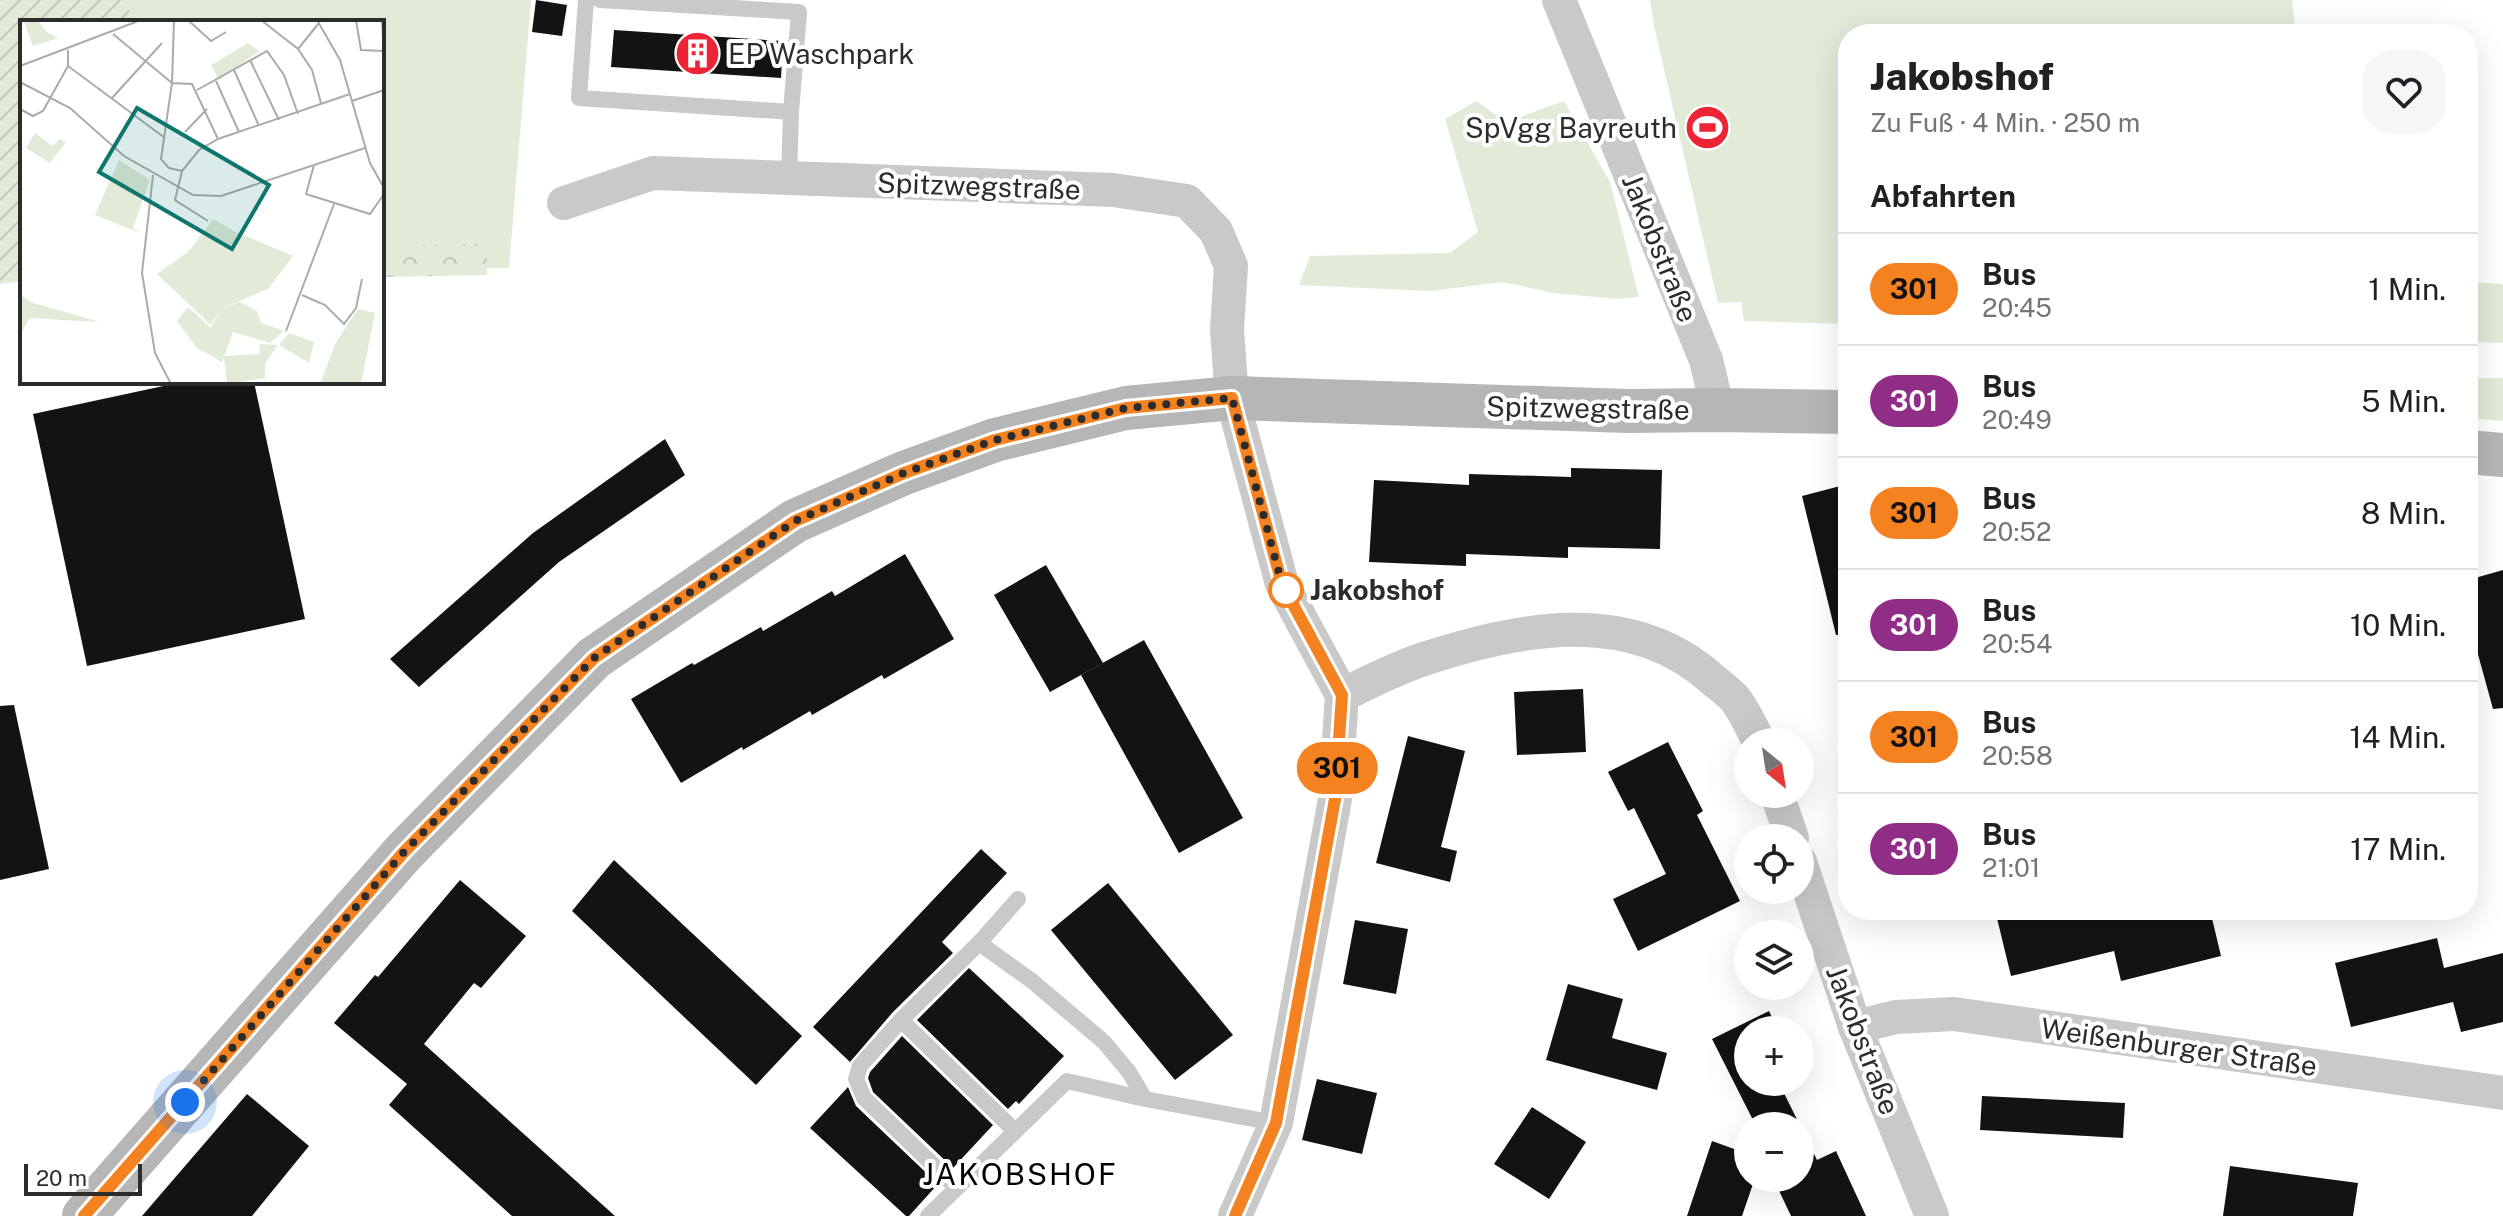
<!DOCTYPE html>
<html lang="de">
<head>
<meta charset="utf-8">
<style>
	:root { --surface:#fff; --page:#f6f6f6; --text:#202124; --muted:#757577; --line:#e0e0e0 }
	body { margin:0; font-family:"Public Sans",sans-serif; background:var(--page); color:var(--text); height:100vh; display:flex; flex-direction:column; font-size:30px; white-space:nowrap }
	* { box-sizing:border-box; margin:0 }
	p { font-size:26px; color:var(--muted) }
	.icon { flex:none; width:44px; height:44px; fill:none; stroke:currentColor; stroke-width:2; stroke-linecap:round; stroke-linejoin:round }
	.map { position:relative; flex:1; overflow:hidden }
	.sheet { position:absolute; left:1838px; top:24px; width:640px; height:896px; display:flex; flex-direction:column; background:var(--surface); border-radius:32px; box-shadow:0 8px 32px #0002 }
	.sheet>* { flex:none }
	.badge { padding:0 16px; border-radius:26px; font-size:28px; line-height:52px }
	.needle { width:52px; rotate:150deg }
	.buttons { position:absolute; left:1734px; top:728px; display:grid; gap:16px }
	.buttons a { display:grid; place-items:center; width:80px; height:80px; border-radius:50%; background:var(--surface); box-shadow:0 8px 32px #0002; font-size:40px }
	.scale { position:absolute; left:24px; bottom:20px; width:118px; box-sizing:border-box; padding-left:8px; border:4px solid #2c2c2c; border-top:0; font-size:22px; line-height:28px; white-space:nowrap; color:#2c2c2c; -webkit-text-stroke:6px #fff; paint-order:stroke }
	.you { position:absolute; width:40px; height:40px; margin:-20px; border:6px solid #fff; border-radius:50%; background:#1a73e8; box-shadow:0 0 0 12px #1a73e833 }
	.map>.badge { position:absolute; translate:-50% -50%; box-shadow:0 0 0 4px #fff }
	h2 { padding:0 32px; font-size:30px; line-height:72px }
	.round { display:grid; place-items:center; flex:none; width:84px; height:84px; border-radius:32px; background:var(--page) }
	.summary { display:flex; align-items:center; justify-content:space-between; height:136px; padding:0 32px }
	h1 { font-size:38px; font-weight:800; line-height:60px }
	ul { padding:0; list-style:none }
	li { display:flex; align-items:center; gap:24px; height:112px; padding:0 32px; border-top:2px solid var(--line) }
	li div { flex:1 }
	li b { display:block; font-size:30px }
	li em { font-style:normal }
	li .badge { min-width:88px; font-weight:700; text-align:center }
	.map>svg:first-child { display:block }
	.green { fill:#e2ead8 }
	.forest { fill:url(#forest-crowns) }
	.garden { fill:url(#garden-furrows) }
	.building { fill:#131313 }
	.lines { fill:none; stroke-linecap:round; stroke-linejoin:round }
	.lane { stroke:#c9c9c9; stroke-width:16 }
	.street { stroke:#c9c9c9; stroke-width:34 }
	.secondary { stroke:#b6b6b6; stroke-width:44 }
	.line-casing { stroke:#fff; stroke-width:18 }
	.line { stroke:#f58220; stroke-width:12 }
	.walk { stroke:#2c2c2c; stroke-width:8; stroke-dasharray:0 14.4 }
	.stop-dot { fill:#fff; stroke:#f58220; stroke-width:4 }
	.labels { text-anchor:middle; stroke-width:8; stroke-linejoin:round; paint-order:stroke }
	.poi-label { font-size:28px; fill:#2c2c2c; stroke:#fff; text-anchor:start }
	.street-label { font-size:28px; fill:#2c2c2c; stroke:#fff }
	.stop-label { font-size:28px; font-weight:bold; fill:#2c2c2c; stroke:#fff; text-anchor:start }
	.neighbourhood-label { font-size:30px; letter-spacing:2px; fill:#000; stroke:#fff }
	.inset-road { fill:none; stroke:#ababab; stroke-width:2 }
	.view { fill:#0f766e; fill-opacity:0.15; stroke:#0f766e; stroke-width:4 }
	.inset-edge { fill:none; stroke:#2c2c2c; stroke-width:4 }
</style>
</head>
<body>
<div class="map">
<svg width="2503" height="1216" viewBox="0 0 2503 1216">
	<defs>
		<pattern id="forest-crowns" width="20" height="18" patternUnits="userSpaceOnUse" patternTransform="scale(2)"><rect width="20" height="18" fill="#e2ead8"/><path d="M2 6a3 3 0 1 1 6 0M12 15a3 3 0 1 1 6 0" fill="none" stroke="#c2c9ba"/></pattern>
		<pattern id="garden-furrows" width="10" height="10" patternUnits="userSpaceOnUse" patternTransform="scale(2)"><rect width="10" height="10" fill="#e2ead8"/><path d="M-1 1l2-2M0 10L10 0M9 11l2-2" fill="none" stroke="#c2c9ba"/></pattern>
	</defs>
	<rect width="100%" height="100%" fill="#fff"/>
	<g class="green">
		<path d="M130 0H531L509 268 382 269V22H129Z"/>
		<path d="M1650 0H2292L2296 34H1848V324L1744 321 1741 302 1718 303 1654 26Z"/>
		<path d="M1476 101 1506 122 1564 101 1610 182 1639 297 1617 299 1554 293 1502 282 1431 291 1299 285 1310 256 1450 253 1478 232 1445 119Z"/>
		<path d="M2468 282 2503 284V343L2468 342Z"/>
		<path d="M2468 378H2503V421L2468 418Z"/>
	</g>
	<path class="forest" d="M487 244V275L382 277V246Z"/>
	<path class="garden" d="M0 0H130L129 22H22V281L0 284Z"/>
	<g class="building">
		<path d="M536 0 567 5 562 36 532 32Z"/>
		<path d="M614 30 783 41 781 78 611 67Z"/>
		<path d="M182 382H254L305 619 87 666 33 414Z"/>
		<path d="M665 439 685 475 559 562 419 687 390 659 533 533Z"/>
		<path d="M1571 468 1662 470 1660 549 1568 547V558L1466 554V566L1369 562 1374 480 1469 485V474L1571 477Z"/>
		<path d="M1848 484V634L1836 635 1802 496Z"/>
		<path d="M905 554 954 639 884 679 882 675 812 715 810 711 743 750 742 747 681 783 631 699 692 663 694 665 761 627 763 631 832 591 835 596Z"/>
		<path d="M1046 565 1103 663 1050 692 994 595Z"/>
		<path d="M2503 570V708L2493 709 2468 618V580Z"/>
		<path d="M1144 640 1243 818 1179 853 1081 675Z"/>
		<path d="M1583 689 1586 752 1517 755 1514 692Z"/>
		<path d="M14 705 49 869 0 880V706Z"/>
		<path d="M1408 736 1465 751 1441 847 1457 851 1450 882 1376 863Z"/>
		<path d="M1668 742 1703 811 1697 815 1740 901 1638 951 1613 899 1666 874 1634 808 1628 811 1608 772Z"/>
		<path d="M981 849 1007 873 942 942 953 953 893 1012 850 1062 813 1027Z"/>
		<path d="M614 860 802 1036 756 1085 572 911Z"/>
		<path d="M460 880 526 936 481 988 474 983 424 1044 615 1216H512L389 1105 407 1084 334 1023 375 975 378 977Z"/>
		<path d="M1108 883 1233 1035 1175 1080 1051 930Z"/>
		<path d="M1995 910H2104L2105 917 2133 910H2210L2221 956 2121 981 2114 951 2011 976Z"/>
		<path d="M1355 920 1408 929 1396 994 1343 984Z"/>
		<path d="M2437 938 2444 968 2503 953V1022L2461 1032 2453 1002 2351 1027 2335 963Z"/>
		<path d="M969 968 1064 1056 1019 1104 1016 1101 1008 1109 917 1020Z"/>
		<path d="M1568 984 1623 999 1612 1038 1667 1053 1657 1090 1546 1060Z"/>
		<path d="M1769 1011 1778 1030H1748V1082H1790L1781 1087 1817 1160 1836 1151 1866 1216H1791L1773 1178H1800V1126H1756L1712 1039Z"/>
		<path d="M902 1036 993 1125 953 1168 873 1092 868 1078 870 1072Z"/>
		<path d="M1317 1079 1377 1093 1362 1154 1302 1140Z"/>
		<path d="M848 1087 856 1106 938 1184 909 1216H906L810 1128Z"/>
		<path d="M247 1094 309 1146 252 1216H142Z"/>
		<path d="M1982 1096 2125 1103 2123 1138 1980 1130Z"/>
		<path d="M1532 1107 1586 1142 1549 1199 1494 1164Z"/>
		<path d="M1712 1141 1748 1154V1178H1755L1742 1216H1687Z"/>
		<path d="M2230 1166 2358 1183 2353 1216H2223Z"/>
	</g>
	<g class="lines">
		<g class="lane">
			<path d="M586 0 579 98 791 112"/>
			<path d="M600 0 799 12 791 112 789 179"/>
			<path d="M979 943 1018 899"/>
			<path d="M901 1020 1015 1131"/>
			<path d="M956 1187 864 1098 856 1079 860 1066 901 1020 979 943 1032 981 1104 1042 1129 1072 1145 1099"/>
			<path d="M928 1216 1067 1081 1145 1099 1276 1123"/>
		</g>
		<g class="street">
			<path d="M1559 0 1706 360 1718 410"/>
			<path d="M564 203 653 173 1113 190 1187 201 1216 231 1231 266 1227 330 1232 398 1282 584 1342 695 1335 799 1276 1123 1235 1216"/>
			<path d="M1342 695C1368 683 1394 669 1421 660 1517 628 1630 605 1712 679 1719 685 1729 692 1735 699 1745 712 1752 728 1759 742"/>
			<path d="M1777 794 1792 838"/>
			<path d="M1800 862 1855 1027 1932 1216"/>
			<path d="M1855 1027 1896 1017 1954 1014 2503 1093"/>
		</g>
		<g class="secondary">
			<path d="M2468 452 2503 455"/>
			<path d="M84 1216 404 852 594 658 795 521 904 473 995 440 1126 408 1232 398 1628 411 1718 410 1848 412"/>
		</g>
	</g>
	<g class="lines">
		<defs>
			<path id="line" d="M84 1216 404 852 594 658 795 521 904 473 995 440 1126 408 1232 398 1282 584 1342 695 1335 799 1276 1123 1235 1216"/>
		</defs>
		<use href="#line" class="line-casing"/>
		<use href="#line" class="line"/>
		<path class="walk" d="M185 1102 404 852 594 658 795 521 904 473 995 440 1126 408 1232 398 1282 584 1286 590"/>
	</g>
	<defs>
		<symbol id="building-disc" viewBox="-11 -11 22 22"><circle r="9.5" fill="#ec2436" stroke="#fff"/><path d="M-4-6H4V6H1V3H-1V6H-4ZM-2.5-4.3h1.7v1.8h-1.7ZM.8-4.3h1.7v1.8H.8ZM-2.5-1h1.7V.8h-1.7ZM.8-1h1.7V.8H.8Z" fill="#fff"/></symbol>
		<symbol id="stadium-disc" viewBox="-11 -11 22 22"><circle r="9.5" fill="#ec2436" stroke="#fff"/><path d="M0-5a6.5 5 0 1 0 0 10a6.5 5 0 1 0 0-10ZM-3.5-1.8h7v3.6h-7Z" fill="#fff"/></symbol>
	</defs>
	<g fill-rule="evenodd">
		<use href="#building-disc" x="672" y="28" width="51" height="51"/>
		<use href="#stadium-disc" x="1682" y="102" width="51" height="51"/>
	</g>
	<circle class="stop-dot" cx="1286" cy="590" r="16"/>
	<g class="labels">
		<g class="poi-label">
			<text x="728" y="64">EP Waschpark</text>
			<text x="1677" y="138" text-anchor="end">SpVgg Bayreuth</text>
		</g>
		<g class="street-label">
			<text transform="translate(979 186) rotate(2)" y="10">Spitzwegstraße</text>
			<text transform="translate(1660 248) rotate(68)" y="10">Jakobstraße</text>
			<text transform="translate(1588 408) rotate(1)" y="10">Spitzwegstraße</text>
			<text transform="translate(1863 1040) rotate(69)" y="10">Jakobstraße</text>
			<text transform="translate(2179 1047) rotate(8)" y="10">Weißenburger Straße</text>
		</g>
		<g class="stop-label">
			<text x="1310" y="600">Jakobshof</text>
		</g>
		<g class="neighbourhood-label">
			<text x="1020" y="1185">JAKOBSHOF</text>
		</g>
	</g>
	<g transform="translate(20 20)">
		<rect width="364" height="364" fill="#fff"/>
		<path d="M228 23 239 31 199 60 191 45ZM99 140 130 160 113 208 120 213 75 195ZM193 199 214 211 189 248 168 232ZM0 275 13 283 80 302 10 298 0 314ZM269 313 294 322 289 343 259 325ZM240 324 258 325 245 344V358L207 364 204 336 239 334Z" fill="#e2ead8"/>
		<path d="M15 113 33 126 40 119 46 122 30 143 6 128ZM220 282 237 291 241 303 264 311 250 323 213 312 202 342 177 328 157 301 168 287 191 308 201 289Z" fill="#e2ead8"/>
		<path d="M17 0 27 12 38 18 13 26 4 2ZM214 211 273 236 248 269 201 289 191 305 137 254 168 232 189 248ZM338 289 355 293 341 364H300L316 322Z" fill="#e2ead8"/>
		<path class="inset-road" d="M154 0 152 63 141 139 149 148 162 151M168 0 191 21 206 12M241 0 278 29 292 50 301 83M297 0 320 40 350 143 364 168M336 0 341 30 364 31M362 0 364 36M93 14 152 63 172 64 198 119M278 29 299 3M230 40 259 100M0 46 121 0M48 46 145 118M214 50 239 106M196 61 219 112M0 62 50 88 104 136 173 175 201 176 345 128M177 70 247 31 264 55 278 94M92 78 142 23M332 81 364 70M0 89 13 96 23 91 48 46V30M165 112 187 89M294 145 286 174 350 194 364 174M133 155 122 253 135 333 151 364M188 201 155 180 162 151 179 130 198 119 330 74M282 275 305 285 324 304 336 288 342 259M266 311 314 184"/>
		<path class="view" d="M117 88 249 165 212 229 79 152Z"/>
		<rect width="364" height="364" class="inset-edge"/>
	</g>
</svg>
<div class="buttons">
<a><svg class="needle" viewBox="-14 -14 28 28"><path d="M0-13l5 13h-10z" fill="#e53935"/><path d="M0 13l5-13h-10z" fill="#757577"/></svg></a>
<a><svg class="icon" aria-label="locate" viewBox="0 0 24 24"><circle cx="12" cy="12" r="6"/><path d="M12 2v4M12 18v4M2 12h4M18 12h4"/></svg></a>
<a><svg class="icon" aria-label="layers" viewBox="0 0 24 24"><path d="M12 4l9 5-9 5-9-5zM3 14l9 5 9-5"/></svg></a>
<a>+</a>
<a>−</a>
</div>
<div class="scale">20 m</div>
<div class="you" style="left:185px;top:1102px"></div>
<b class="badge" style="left:1337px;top:768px;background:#f58220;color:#111">301</b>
<section class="sheet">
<div class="summary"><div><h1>Jakobshof</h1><p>Zu Fuß · 4 Min. · 250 m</p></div><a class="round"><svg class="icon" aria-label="heart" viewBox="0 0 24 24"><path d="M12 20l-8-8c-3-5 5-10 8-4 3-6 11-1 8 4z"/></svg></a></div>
<h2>Abfahrten</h2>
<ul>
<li><span class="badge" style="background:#f58220;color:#111">301</span><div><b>Bus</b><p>20:45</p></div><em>1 Min.</em></li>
<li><span class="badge" style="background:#902d86;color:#fff">301</span><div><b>Bus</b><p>20:49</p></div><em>5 Min.</em></li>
<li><span class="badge" style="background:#f58220;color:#111">301</span><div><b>Bus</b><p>20:52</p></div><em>8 Min.</em></li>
<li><span class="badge" style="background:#902d86;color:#fff">301</span><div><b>Bus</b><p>20:54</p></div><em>10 Min.</em></li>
<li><span class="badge" style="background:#f58220;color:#111">301</span><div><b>Bus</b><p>20:58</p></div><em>14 Min.</em></li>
<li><span class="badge" style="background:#902d86;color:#fff">301</span><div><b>Bus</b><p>21:01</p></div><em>17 Min.</em></li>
</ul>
</section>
</div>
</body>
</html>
